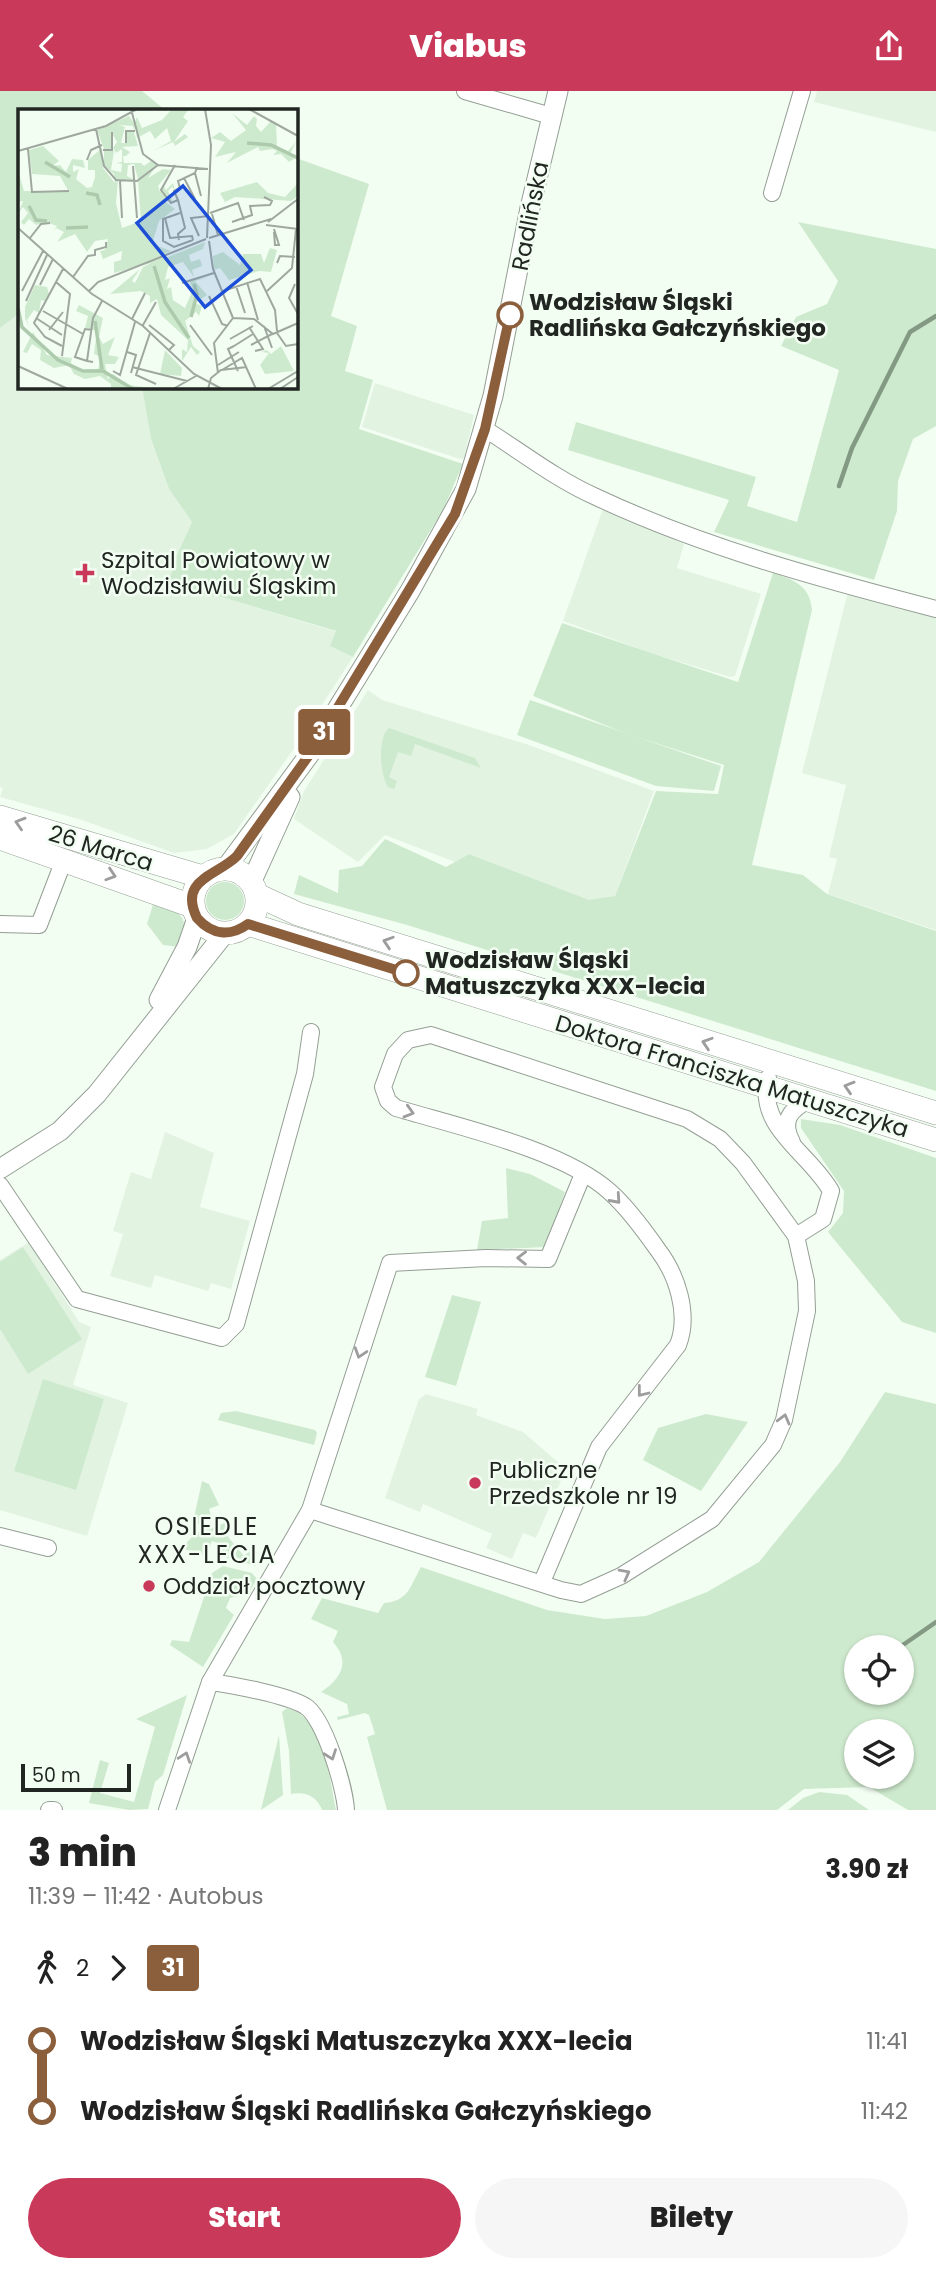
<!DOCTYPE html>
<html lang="pl">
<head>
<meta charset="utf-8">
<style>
	:root { --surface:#fff; --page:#f6f6f6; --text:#222; --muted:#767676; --accent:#c93959 }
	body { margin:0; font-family:Poppins,sans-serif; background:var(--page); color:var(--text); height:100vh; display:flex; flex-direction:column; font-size:26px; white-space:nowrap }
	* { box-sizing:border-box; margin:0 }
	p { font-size:23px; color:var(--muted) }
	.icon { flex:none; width:38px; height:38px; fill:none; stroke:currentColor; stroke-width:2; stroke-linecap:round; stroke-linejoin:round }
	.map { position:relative; height:1719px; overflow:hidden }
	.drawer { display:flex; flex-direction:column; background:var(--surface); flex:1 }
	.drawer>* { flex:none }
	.badge { padding:0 14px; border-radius:5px; font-size:24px; line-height:46px }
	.controls { position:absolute; left:844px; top:1544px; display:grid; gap:14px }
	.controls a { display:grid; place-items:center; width:70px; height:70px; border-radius:50%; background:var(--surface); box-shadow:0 2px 5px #0004; font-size:35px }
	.scale { position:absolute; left:21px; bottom:18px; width:110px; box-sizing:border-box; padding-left:7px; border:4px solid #222622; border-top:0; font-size:19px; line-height:24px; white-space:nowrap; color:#222622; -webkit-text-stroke:5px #f3fef3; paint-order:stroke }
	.map>.badge { position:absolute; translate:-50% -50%; box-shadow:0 0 0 4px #fff }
	.legs { display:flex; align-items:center; gap:10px; height:77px; padding:0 28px; font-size:23px }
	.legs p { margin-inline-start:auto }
	.head { display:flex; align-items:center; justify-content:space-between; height:119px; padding:0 28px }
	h1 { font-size:38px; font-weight:800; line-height:52px }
	.primary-button { display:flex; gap:14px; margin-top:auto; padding:14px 28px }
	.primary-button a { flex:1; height:80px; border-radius:42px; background:var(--accent); color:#fff; font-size:28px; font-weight:800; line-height:80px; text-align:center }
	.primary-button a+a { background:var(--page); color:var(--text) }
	ul { padding:0 28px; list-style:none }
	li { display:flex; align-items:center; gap:24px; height:70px; font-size:26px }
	li i { display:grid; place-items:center; width:10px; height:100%; margin:0 9px; background:currentColor }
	li i::after { content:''; width:18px; height:18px; margin:-9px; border:5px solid; border-radius:50%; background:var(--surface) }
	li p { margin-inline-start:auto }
	li:first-child i { background:linear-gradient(#0000 50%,currentColor 0) }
	li:last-child i { background:linear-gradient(currentColor 50%,#0000 0) }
	header { display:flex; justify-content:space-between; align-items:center; height:91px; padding:0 28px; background:var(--accent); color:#fff; font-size:32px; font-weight:800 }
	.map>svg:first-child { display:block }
	.built { fill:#e2f3e2 }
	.green { fill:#ceeace; fill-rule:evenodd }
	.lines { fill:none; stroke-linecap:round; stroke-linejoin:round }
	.stream { stroke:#839983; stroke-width:4.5 }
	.minor-casing { stroke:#949e94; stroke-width:18 }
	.tertiary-casing { stroke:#949e94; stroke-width:21 }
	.secondary-casing { stroke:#949e94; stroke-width:24 }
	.minor { stroke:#fff; stroke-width:16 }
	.tertiary { stroke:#fff; stroke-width:19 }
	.secondary { stroke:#fff; stroke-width:23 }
	.oneway { stroke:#9c9d9c }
	.line-1-casing { stroke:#fff; stroke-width:16 }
	.line-1 { stroke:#8b5e3c; stroke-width:10 }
	.stop-1-dot { fill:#fff; stroke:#8b5e3c; stroke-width:3.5 }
	.poi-dot { fill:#c93959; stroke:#f3fef3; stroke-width:2.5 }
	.labels { text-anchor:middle; stroke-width:5; stroke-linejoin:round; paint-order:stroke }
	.street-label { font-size:23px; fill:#222622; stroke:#f3fef3 }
	.stop-label { font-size:23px; font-weight:bold; fill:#222622; stroke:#f3fef3; text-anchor:start }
	.poi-label { font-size:23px; fill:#222622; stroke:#f3fef3; text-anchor:start }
	.neighbourhood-label { font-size:24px; letter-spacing:2px; fill:#222622; stroke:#f3fef3 }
	.inset-river { fill:none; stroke:#adcaad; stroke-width:3.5 }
	.inset-road { fill:none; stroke:#9fa89f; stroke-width:2 }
	.view { fill:#1d4ed8; fill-opacity:0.15; stroke:#1d4ed8; stroke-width:3.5 }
	.inset-edge { fill:none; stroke:#222622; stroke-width:3.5 }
</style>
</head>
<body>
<header><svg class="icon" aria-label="back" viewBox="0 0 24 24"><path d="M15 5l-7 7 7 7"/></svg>Viabus<svg class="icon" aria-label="share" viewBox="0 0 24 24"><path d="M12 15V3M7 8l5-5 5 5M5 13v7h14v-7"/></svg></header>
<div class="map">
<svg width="936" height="1719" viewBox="0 0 936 1719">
	<rect width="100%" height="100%" fill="#f3fef3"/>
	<g class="built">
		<path d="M817 0H936V41L814 11Z"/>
		<path d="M19 223V296H142L151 348 169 398 192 431 176 466 166 499 221 506 337 541 331 555 353 566 295 656 234 743 207 758 174 762 82 729 0 706 3 697 0 696V237Z"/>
		<path d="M375 292 474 324 464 367 460 368 362 336Z"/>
		<path d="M603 418 684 453 677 477 761 503 735 585 730 586 651 562 563 530Z"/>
		<path d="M848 501 936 526V839L828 803 837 768 829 766 846 694 802 682Z"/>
		<path d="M368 599 382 609 529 654 654 700 615 805 589 810 469 763 455 771 385 744 358 771 294 728 304 700Z"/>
		<path d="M165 1041 214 1062 200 1116 250 1130 231 1198 211 1192 208 1200 155 1184 151 1197 110 1185 123 1143 113 1140 131 1081 151 1088Z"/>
		<path d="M29 1151 79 1231 91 1236 73 1294 128 1312 87 1445 0 1419V1169Z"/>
		<path d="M426 1303 478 1318 476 1324 523 1341 566 1378 536 1447 523 1442 512 1468 486 1457 492 1443 423 1413 420 1421 385 1407 419 1308Z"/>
	</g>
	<g class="green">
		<path d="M0 0H142L165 19H19V223L0 237Z"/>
		<path d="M296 67 369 93 331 225 357 235 345 280 373 289 359 338 463 373 443 419 353 566 330 555 336 540 221 506 166 499 176 466 192 431 169 398 151 348 142 296H296Z"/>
		<path d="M798 131 936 158V335L913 348 898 390 897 420 874 489 714 441 729 409 568 359 576 331 756 386 747 415 797 431 839 279 781 255 796 226 827 213 838 190Z"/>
		<path d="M773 482C795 489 810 495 812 519L752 774 803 784 827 803 936 840V1000L407 834 294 803 299 784 338 802 339 779 362 775 385 748 446 776 469 763 589 809 615 805 656 700 718 703 724 674 627 643 533 605 562 532 738 591Z"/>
		<path d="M530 609 721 675 714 700 656 695 517 644Z"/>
		<path d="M389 637 475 667 481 677 415 653 411 665 398 661 389 686 397 690 394 698 388 696C380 684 377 647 389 637Z"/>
		<circle cx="225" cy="810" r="19"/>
		<path d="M155 807C181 823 191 825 180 856L163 854 147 833Z"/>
		<path d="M801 1028 840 1034 936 1067V1242L902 1231 828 1141 843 1122 844 1100 801 1037Z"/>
		<path d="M506 1077 530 1083 565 1101 546 1156 477 1159 482 1130 508 1127Z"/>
		<path d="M23 1156 82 1248 28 1283 0 1238V1171Z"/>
		<path d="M452 1204 481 1211 456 1295 425 1286Z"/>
		<path d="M43 1288 104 1308 76 1399 14 1380Z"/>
		<path d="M885 1301 936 1313V1719H908L869 1696 804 1698 777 1719H387L367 1646 375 1643 369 1624 365 1622 338 1629 337 1626 349 1623 347 1613 321 1601C341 1588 351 1571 333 1551L338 1540 311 1528 322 1507 378 1522 384 1512C409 1510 410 1495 421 1476L547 1519 605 1528 646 1525 707 1501 759 1471 840 1371ZM856 1556H901V1601H856ZM856 1640H901V1685H856Z"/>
		<path d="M236 1320 315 1339 317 1342 314 1354 218 1329 221 1322Z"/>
		<path d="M706 1323 748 1331 701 1400 643 1369 658 1337Z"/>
		<path d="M202 1390 209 1393 219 1414 209 1418 212 1427 192 1436Z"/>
		<path d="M230 1430 232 1433 224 1441 244 1465 251 1459 256 1475 224 1466 221 1460 223 1454 212 1450 206 1465 181 1457 195 1443Z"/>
		<path d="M223 1475 252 1482 257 1488 248 1503 230 1507 226 1517 234 1524 203 1576 170 1554 172 1549 189 1551 212 1482Z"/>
		<path d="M187 1604 163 1684 155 1691 148 1718 129 1719 89 1712 100 1669 109 1672 100 1702 134 1711 155 1636 136 1628Z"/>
		<path d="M287 1617C325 1626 329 1687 336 1719H322C317 1705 305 1700 291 1703L289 1660 282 1621Z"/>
		<path d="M279 1644 283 1704 261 1719Z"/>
		<path d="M819 1701 847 1704 869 1719H788L803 1707Z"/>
	</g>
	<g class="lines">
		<g class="stream">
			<path d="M839 395 852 357 910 241 936 225"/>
			<path d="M900 1556 936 1531"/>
			<path d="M849 1576 856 1574"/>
		</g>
		<defs>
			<g id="minor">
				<path d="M465 0 551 25"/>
				<path d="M772 102 802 0"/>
				<path d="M485 338C520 360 556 388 594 405 702 456 820 488 936 518"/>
				<path d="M0 833 39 834 64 769"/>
				<path d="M768 987C757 1038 809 1061 831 1100L823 1128 796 1145"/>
				<path d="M792 1051C781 1031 789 1019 809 1009"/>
				<path d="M0 1094 77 1208 222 1247 236 1233 305 983 311 941"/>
				<path d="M310 1419 561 1499 581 1503 621 1485 712 1428 773 1354 784 1329 807 1220 806 1190 796 1145 743 1072 720 1048 687 1028 431 944 408 949 395 963 383 996 388 1010 396 1017C456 1035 564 1059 610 1101 628 1117 644 1139 658 1159 677 1184 690 1223 678 1254L599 1356 542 1491"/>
				<path d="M0 1445 48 1457"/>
				<path d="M210 1591 310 1419 390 1172 486 1167 548 1168 583 1083"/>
				<path d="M49 1719H54"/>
				<path d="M167 1719 210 1591C233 1594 287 1604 305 1615 324 1626 345 1697 346 1719"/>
			</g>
			<g id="tertiary">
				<path d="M225 778 309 664 410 500 466 398 493 305 530 117 558 0"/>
				<path d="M251 792 290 706"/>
				<path d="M159 909 187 856 197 827"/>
				<path d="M0 1078 60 1040 97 1003 225 842"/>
			</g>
			<g id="secondary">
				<path d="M0 726 203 786"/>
				<path d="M0 747 192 815"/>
				<circle cx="225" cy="810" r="32"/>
				<path d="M257 804 298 823 936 1022"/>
				<path d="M248 833 936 1049"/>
			</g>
		</defs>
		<use href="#minor" class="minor-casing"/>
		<use href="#tertiary" class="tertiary-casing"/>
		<use href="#secondary" class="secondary-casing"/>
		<use href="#minor" class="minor"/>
		<use href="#tertiary" class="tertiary"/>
		<use href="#secondary" class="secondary"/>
	</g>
	<defs><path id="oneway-chevron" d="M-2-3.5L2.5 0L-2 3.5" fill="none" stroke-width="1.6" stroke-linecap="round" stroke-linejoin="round" transform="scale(1.75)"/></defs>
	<g class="oneway">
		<use href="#oneway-chevron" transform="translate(20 732) rotate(-163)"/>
		<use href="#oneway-chevron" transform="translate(111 784) rotate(18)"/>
		<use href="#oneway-chevron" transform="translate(388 851) rotate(-162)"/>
		<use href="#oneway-chevron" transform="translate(707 952) rotate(-162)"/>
		<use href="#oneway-chevron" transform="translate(849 996) rotate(-163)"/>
		<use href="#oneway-chevron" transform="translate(409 1021) rotate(16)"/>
		<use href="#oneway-chevron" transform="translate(616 1108) rotate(48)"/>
		<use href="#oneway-chevron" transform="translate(522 1167) rotate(-179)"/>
		<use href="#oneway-chevron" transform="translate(360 1262) rotate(108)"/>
		<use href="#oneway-chevron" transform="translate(642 1301) rotate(128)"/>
		<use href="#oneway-chevron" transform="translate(784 1328) rotate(-75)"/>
		<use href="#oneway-chevron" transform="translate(625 1483) rotate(-28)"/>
		<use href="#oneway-chevron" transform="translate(331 1664) rotate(70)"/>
		<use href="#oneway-chevron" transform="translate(185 1666) rotate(-71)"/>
	</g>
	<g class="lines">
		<defs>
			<path id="line-1" d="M406 882 248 833C230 846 212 844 197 827 178 788 217 785 237 765L309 664 455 423 485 338 510 224"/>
		</defs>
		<use href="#line-1" class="line-1-casing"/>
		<use href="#line-1" class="line-1"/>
	</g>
	<g class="stop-1-dot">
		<circle cx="510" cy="224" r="12"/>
		<circle cx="406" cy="882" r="12"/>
	</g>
	<g class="poi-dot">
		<path d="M81.5 471.5h7v7h7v7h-7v7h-7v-7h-7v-7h7z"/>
		<circle cx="475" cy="1392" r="7"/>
		<circle cx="149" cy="1495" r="7"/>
	</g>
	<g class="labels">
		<g class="street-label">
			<text transform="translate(530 125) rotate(-79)" y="8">Radlińska</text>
			<text transform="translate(101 757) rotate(17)" y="8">26 Marca</text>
			<text transform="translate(732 985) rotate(17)" y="8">Doktora Franciszka Matuszczyka</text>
		</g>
		<g class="stop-label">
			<text x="529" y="219">Wodzisław Śląski<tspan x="529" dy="26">Radlińska Gałczyńskiego</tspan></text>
			<text x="425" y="877">Wodzisław Śląski<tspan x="425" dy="26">Matuszczyka XXX-lecia</tspan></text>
		</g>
		<g class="poi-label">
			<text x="101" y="477">Szpital Powiatowy w<tspan x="101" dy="26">Wodzisławiu Śląskim</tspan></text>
			<text x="489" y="1387">Publiczne<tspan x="489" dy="26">Przedszkole nr 19</tspan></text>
			<text x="163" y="1503">Oddział pocztowy</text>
		</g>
		<g class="neighbourhood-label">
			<text x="207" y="1444">OSIEDLE<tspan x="207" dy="28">XXX-LECIA</tspan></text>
		</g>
	</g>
	<g transform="translate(18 18)">
		<rect width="280" height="280" fill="#f3fef3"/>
		<path d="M154 0H171L165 8 170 12 156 33 167 25 170 28 157 37 155 33 137 41 153 32 149 19 137 30 132 22 119 29 117 17 116 22 115 17 101 16 107 18 103 34H109V23H116L120 37 104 38 112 43 108 46 113 43 108 47H105L106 54H123L126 57 133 52 144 57 137 58 120 70 116 55 110 56 109 67 117 71H100L98 94 104 119 123 112 120 72 136 60 130 69 145 60 153 61 140 77 142 83 145 76 148 81 155 74 157 81 154 78 150 82 155 93 145 91 157 100 141 112 134 135 153 142 143 146 145 150 187 133 185 140 171 146 173 153 182 150 184 157 174 161 176 168 165 153 150 158 147 171 152 169 149 180 153 178 155 191 167 199 175 180 171 172 192 168 177 172 189 186 177 194 184 197 181 207 178 203 167 212 175 237 182 243 179 246 173 238 164 252V240L169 243 170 231 143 206 139 190 132 194V187L123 182 92 185 122 160 114 172 117 174 125 158 133 154 96 164V153L103 151 104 142 85 150 82 142 87 141 90 130 77 132 69 143 57 125 39 133 46 123 38 119 34 123 39 117 28 113 18 116 11 110 6 116 3 113 10 104 5 98 0 105 5 92 0 93V61L6 82 51 83 42 67 14 65 11 41 25 37 41 52 34 57 42 56 48 63 54 50 65 51 67 59 55 56V63L61 60 58 70 69 79 74 78 77 68V61H70V51L84 39 85 59 97 74 96 65 86 56V42H96L93 61 103 63 104 55 98 54 104 53V40L98 44 95 39 99 33 94 24 93 40H86L79 21 111 7 116 14 119 8 124 19 144 11ZM214 4 229 16 236 7 239 10 238 17 243 23 253 12 258 14 259 37 270 42 278 33 272 45 279 48 271 53 263 45 255 46 259 42 255 40 242 42 240 38 209 54 218 43 197 48 207 33 193 29 202 23 213 32 228 21ZM239 73 250 84 267 88 280 74V87L273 92 217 88 207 93 202 84ZM252 139 259 141 253 163 241 162 211 171 202 159 196 161 195 147 205 143 222 156 225 145H243L246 154ZM17 176 29 178 31 185 27 192 23 191 21 204 16 201 9 211 11 218 7 209V198ZM61 196 85 209 81 228 85 235 97 228 90 246 101 248 97 255H87L90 270 95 265 110 276 140 280H93V275L82 267 67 270 56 265 51 256 36 259 22 251 23 241 14 235 9 244 5 243 15 223 29 246 54 249 53 254 64 261 80 260 83 248 76 245 79 222 67 219 70 207 58 202ZM263 237 276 262 247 265 242 256 251 244 243 243 249 241 253 245ZM147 241 164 259 163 267 142 265Z" fill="#ceeace"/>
		<path class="inset-river" d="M229 34 253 36 280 49M27 53 52 68M68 84 79 86 82 96M11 97 18 111 29 112M48 119 70 118M136 157 147 193 171 229M0 199 4 218 40 251 65 262H85L115 280M173 208 179 185 176 175M77 212 84 260"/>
		<path class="inset-road" d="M113 0 125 45 140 56 190 60M187 0 193 36 189 129M231 0 280 27M78 20 86 57 98 71 119 72 140 56M108 34V22H117M10 40 14 83 51 82M85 41H94V23M0 42 88 17 119 0M69 51 73 41 84 36M157 56 143 81 153 94 160 91 156 82 162 79 160 72 177 64 179 58M115 57 119 109M177 64 183 87M166 69 177 90M102 72 104 109M160 91 167 119 160 125 161 131M162 104 145 110V132L156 138 175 131M192 104 220 94 226 111M194 105 200 126M147 109 152 129 174 127 175 131M214 113 234 106 232 97 252 96 254 92 246 88M250 113 280 90M248 116 280 120M0 119 74 185 125 217 176 265 204 280M256 120 261 136H257L256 123M181 127 173 109 191 107M12 129 23 115 32 114M191 129 253 110M191 132 195 160 215 209M259 154 262 147 277 148M55 168 70 147 77 146V141L88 138V133M38 173 52 185 44 247M229 173 240 211M164 174 196 164M277 175 271 189 280 205M22 176 35 150M218 177 227 204M4 182 25 142M71 182 80 173 188 130M205 182 242 170 257 201 259 222M249 182 274 159 278 120M191 187 204 215 210 217M8 192 29 146M25 202 65 225M18 209 44 226M215 209 236 210 255 225 280 214M114 210 127 184M125 216 138 193M131 216 156 236 151 241M172 216 194 246M246 217 254 239M231 218 245 240 237 242M31 221 45 203M132 224 118 266 138 275M259 224 268 237 280 235M212 230 235 217M233 236 254 225M44 237 27 228 16 214 45 160M216 237 210 240 220 262M216 237 235 225M109 243 118 246 113 264M69 252 57 248 67 220 74 221M75 253 69 252 75 209 84 192M200 256 221 243M0 257 50 280M114 258 169 272M204 261 224 249 238 280M95 262 102 266 117 213M200 264 196 234 215 209M155 280 178 267M190 280 193 269 203 261 229 258M250 280 280 262M262 280 280 268"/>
		<path class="view" d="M165 77 233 161 187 198 119 114Z"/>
		<rect width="280" height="280" class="inset-edge"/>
	</g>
</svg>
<div class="controls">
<a><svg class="icon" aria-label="locate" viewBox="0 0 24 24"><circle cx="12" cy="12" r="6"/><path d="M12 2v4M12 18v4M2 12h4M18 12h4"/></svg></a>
<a><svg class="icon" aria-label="layers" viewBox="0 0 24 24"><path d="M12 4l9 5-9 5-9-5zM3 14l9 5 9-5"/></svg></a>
</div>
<div class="scale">50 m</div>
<b class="badge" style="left:324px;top:641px;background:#8b5e3c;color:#fff">31</b>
</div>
<section class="drawer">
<div class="head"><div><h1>3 min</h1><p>11:39 – 11:42 · Autobus</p></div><b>3.90 zł</b></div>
<div class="legs"><svg class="icon" aria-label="walk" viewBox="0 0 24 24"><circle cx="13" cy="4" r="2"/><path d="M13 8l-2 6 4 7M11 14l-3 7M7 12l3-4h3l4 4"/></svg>2<svg class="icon" aria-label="forward" viewBox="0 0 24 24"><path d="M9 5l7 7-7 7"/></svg><b class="badge" style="background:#8b5e3c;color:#fff">31</b></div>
<ul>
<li><i style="color:#8b5e3c"></i><b>Wodzisław Śląski Matuszczyka XXX-lecia</b><p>11:41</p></li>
<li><i style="color:#8b5e3c"></i><b>Wodzisław Śląski Radlińska Gałczyńskiego</b><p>11:42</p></li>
</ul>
<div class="primary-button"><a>Start</a><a>Bilety</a></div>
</section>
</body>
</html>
